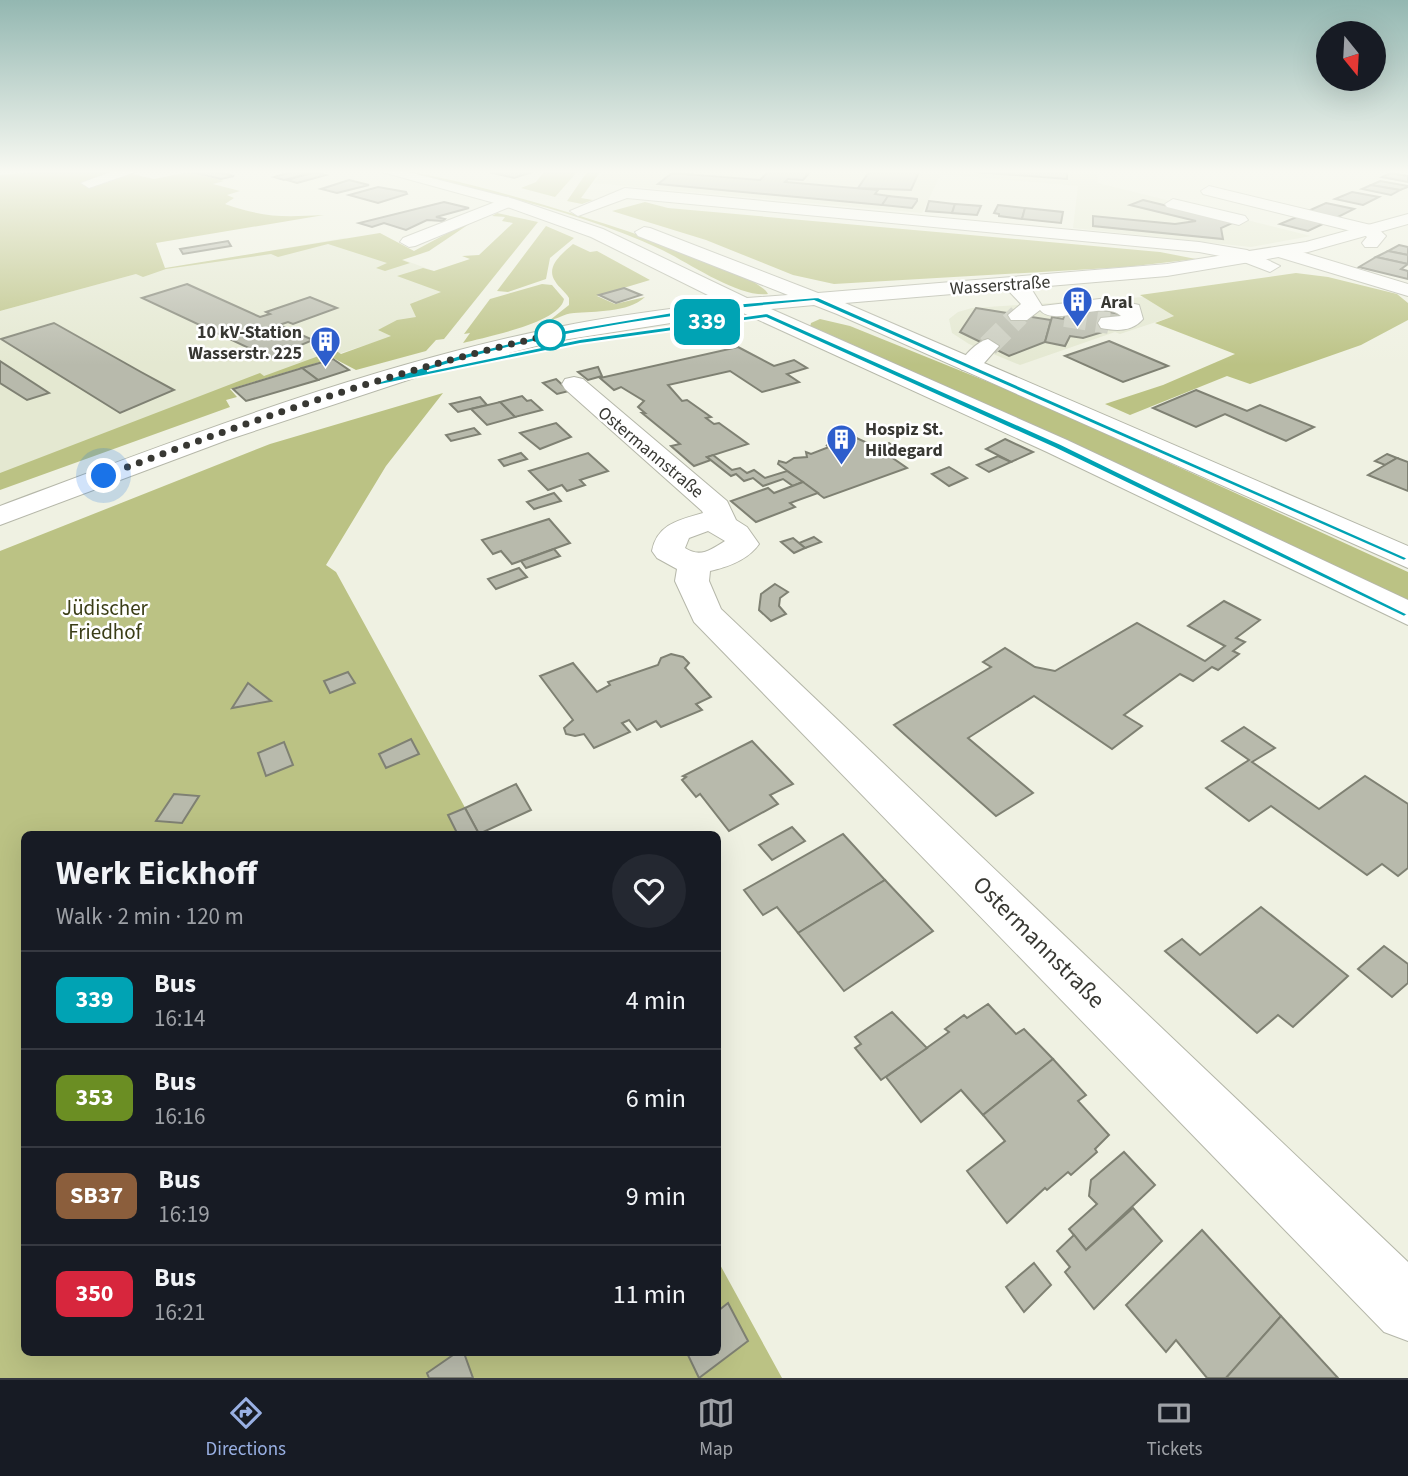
<!DOCTYPE html>
<html lang="en">
<head>
<meta charset="utf-8">
<style>
	:root { --surface:#171b24; --page:#242831; --text:#f1f3f6; --muted:#9ea1a6; --line:#363941; --accent:#99b0e3 }
	body { margin:0; font-family:"Source Sans 3",sans-serif; background:var(--page); color:var(--text); height:100vh; display:flex; flex-direction:column; font-size:26px; white-space:nowrap }
	* { box-sizing:border-box; margin:0 }
	p { font-size:23px; color:var(--muted) }
	.icon { flex:none; width:38px; height:38px; fill:none; stroke:currentColor; stroke-width:2; stroke-linecap:round; stroke-linejoin:round }
	.map { position:relative; flex:1; overflow:hidden }
	.drawer { position:absolute; left:21px; top:831px; width:700px; height:525px; display:flex; flex-direction:column; background:var(--surface); border-radius:10px; box-shadow:0 7px 28px #0002 }
	.drawer>* { flex:none }
	.badge { padding:0 14px; border-radius:10px; font-size:24px; line-height:46px }
	.needle { width:46px; rotate:162deg }
	.fabs { position:absolute; left:1316px; top:21px; display:grid; gap:14px }
	.fabs a { display:grid; place-items:center; width:70px; height:70px; border-radius:50%; background:var(--surface); box-shadow:0 7px 28px #0002; font-size:35px }
	.you { position:absolute; width:35px; height:35px; margin:-18px; border:5px solid #fff; border-radius:50%; background:#1a73e8; box-shadow:0 0 0 10px #1a73e833 }
	.map>.badge { position:absolute; translate:-50% -50%; box-shadow:0 0 0 4px #fff }
	.round { display:grid; place-items:center; flex:none; width:74px; height:74px; border-radius:37px; background:var(--page) }
	.headline { display:flex; align-items:center; justify-content:space-between; height:119px; padding:0 35px }
	h1 { font-size:33px; font-weight:700; line-height:52px }
	ul { padding:0; list-style:none }
	li { display:flex; align-items:center; gap:21px; height:98px; padding:0 35px; border-top:2px solid var(--line) }
	li div { flex:1 }
	li b { display:block; font-size:26px }
	li em { font-style:normal }
	li .badge { min-width:77px; font-weight:700; text-align:center }
	.dock { display:flex; justify-content:space-around; align-items:center; height:98px; border-top:2px solid var(--line); background:var(--surface); font-size:19px; color:var(--muted) }
	.dock a { display:grid; justify-items:center; gap:4px }
	.dock .selected { color:var(--accent) }
	.map>svg:first-child { display:block }
	.built { fill:#e4e8d1 }
	.green { fill:#bbc284 }
	.building { fill:#b8baac; stroke:#7f8173; stroke-width:2 }
	.lines { fill:none; stroke-linecap:round; stroke-linejoin:round }
	.minor-tunnel { stroke:#caccbf; stroke-width:22; stroke-dasharray:22 10; stroke-linecap:butt }
	.minor-casing { stroke:#b5b7a9; stroke-width:2 }
	.major-casing { stroke:#b5b7a9; stroke-width:2 }
	.minor { fill:#fff; fill-rule:evenodd }
	.major { fill:#fff; fill-rule:evenodd }
	.line { fill:#00a3b4; stroke:#fff; stroke-width:2 }
	.walk { stroke:#383833; stroke-width:7; stroke-dasharray:0 12.6 }
	.stop-dot { fill:#fff; stroke:#00a3b4; stroke-width:3.5 }
	.labels { text-anchor:middle; stroke-width:5; stroke-linejoin:round; paint-order:stroke }
	.far-street-label { font-size:18px; fill:#383833; stroke:#fff }
	.far-poi-label { font-size:18px; font-weight:bold; fill:#383833; stroke:#fff; text-anchor:start }
	.park-label { font-size:21px; fill:#3b3e17; stroke:#fff }
	.near-street-label { font-size:24px; fill:#383833; stroke:#fff }
</style>
</head>
<body>
<div class="map">
<svg width="1408" height="1378" viewBox="0 0 1408 1378">
	<rect width="100%" height="100%" fill="#eff1e2"/>
	<g class="built">
		<path d="M604 172H1097L1098 183 1311 236 1251 247 1073 228 1078 186 941 174 922 213 593 183Z"/>
		<path d="M344 238 434 271 460 286 433 324 226 389 0 484V311L136 274Z"/>
		<path d="M1144 297 1174 316 1120 334 1115 332 1020 365 969 344 952 333 949 319 958 312 972 308Z"/>
	</g>
	<g class="green">
		<path d="M34 172H124L154 179 189 172 224 181 213 184 240 191 227 195 234 198 225 204C265 218 283 217 324 215L156 243 165 268 380 233 414 251 487 212 429 251 402 260 410 263 385 271 376 268 387 263 328 244 278 257 271 254 166 269 143 277 136 274 0 311V175Z"/>
		<path d="M404 172C449 172 753 263 768 294 738 298 688 262 660 249 579 211 491 193 404 172Z"/>
		<path d="M544 172H577L555 197 521 188 536 182Z"/>
		<path d="M587 172H600L581 198 593 200 582 204 567 201Z"/>
		<path d="M645 202 668 208 1160 252 1196 259 1126 267 834 284 793 275 706 240 612 211Z"/>
		<path d="M497 213 538 222 444 339 436 340 426 351 356 370 333 358 230 389 237 397 226 400 230 407 0 490V473L260 373 264 376 335 350 341 354 391 336 378 330 397 320 416 317 410 304 441 292 397 276 423 268 434 271 470 259 462 256 479 255 513 223 502 221 505 217 492 216Z"/>
		<path d="M546 226 574 238 550 258 546 279 508 292 497 291Z"/>
		<path d="M573 244 590 252 597 251 650 280 597 296 615 304 645 297C628 313 594 311 574 313 562 314 561 318 550 320L569 305V298C565 291 559 288 555 281 545 266 563 253 573 244Z"/>
		<path d="M1296 273 1328 277 1397 294 1408 303V320L1361 345 1250 384 1227 376 1130 415 1105 404 1163 385 1235 354 1155 323 1174 316 1140 295Z"/>
		<path d="M542 284 552 285 564 299C560 323 485 337 463 343L470 333 464 334 490 299Z"/>
		<path d="M820 319 850 326 1023 396 1408 572V605L810 327 811 323Z"/>
		<path d="M443 393 386 466 326 565 336 572 480 835H24V1353H718V1261L782 1378H0V551L270 444Z"/>
	</g>
	<g class="building">
		<path d="M192 172H218L234 176 221 179Z"/>
		<path d="M315 172 326 175 297 183 287 180Z"/>
		<path d="M315 172 284 180 274 177 291 172Z"/>
		<path d="M489 172H532L514 178Z"/>
		<path d="M768 172H810L803 180 788 179 785 182 878 190 875 194 889 196 882 205 658 184 672 173 760 180Z"/>
		<path d="M869 172H919L911 190 858 188Z"/>
		<path d="M975 172H1067V179Z"/>
		<path d="M1391 173 1408 176V182L1382 177Z"/>
		<path d="M349 180 369 185 337 193 321 189Z"/>
		<path d="M1380 181 1408 186V187L1400 190 1371 185Z"/>
		<path d="M1371 185 1400 190 1391 195 1362 189Z"/>
		<path d="M378 187 406 192 407 194 378 203 349 195Z"/>
		<path d="M1352 192 1379 197 1363 205 1335 199Z"/>
		<path d="M888 196 917 199V201L912 208 882 205Z"/>
		<path d="M1143 200 1209 216 1237 221 1221 228 1223 239 1093 226V216L1175 224 1196 221 1130 205Z"/>
		<path d="M929 201 955 204 952 213 926 211Z"/>
		<path d="M444 202 469 208 436 217 445 219 443 221 427 220 406 230 384 223 372 227 359 223Z"/>
		<path d="M1326 203 1354 209 1336 218 1308 211Z"/>
		<path d="M955 204 981 206 977 215 952 213Z"/>
		<path d="M998 205 1025 208 1022 219 999 216V214L994 213Z"/>
		<path d="M1025 208 1063 212 1061 223 1022 219Z"/>
		<path d="M1299 216 1327 222 1308 231 1280 224Z"/>
		<path d="M228 241 231 246 183 254 180 249Z"/>
		<path d="M1399 245 1408 247V255L1388 251Z"/>
		<path d="M1388 251 1408 255V264L1376 257Z"/>
		<path d="M1376 257 1408 264 1401 269 1408 271V279L1359 267Z"/>
		<path d="M187 284 260 317 270 314 266 312 310 297 337 308 293 324 288 322 279 325 313 340 270 358 142 298Z"/>
		<path d="M624 288 641 295 616 303 599 295Z"/>
		<path d="M976 308 1051 320 1045 342 1009 356 960 332Z"/>
		<path d="M1088 308 1120 314 1117 321 1109 323 1106 331 1083 338 1070 336 1065 346 1045 342 1052 317 1063 319 1067 312 1079 314 1081 309Z"/>
		<path d="M54 323 141 372 174 390 120 413 1 339Z"/>
		<path d="M1109 341 1168 366 1123 382 1065 356Z"/>
		<path d="M738 347 774 366 794 360 807 368 787 374 799 382 762 392 730 371 668 385 682 401 687 400 711 417 706 418 714 424 719 423 748 444 707 457 711 460 694 466 671 446 680 444 642 413H645L638 407 644 401 621 387 614 390 600 378Z"/>
		<path d="M333 359 349 370 318 380 302 368Z"/>
		<path d="M0 361 49 393 27 400 0 383Z"/>
		<path d="M598 367 602 376 588 380 578 372Z"/>
		<path d="M302 368 318 380 246 401 233 389Z"/>
		<path d="M556 379 569 391 557 394 543 383Z"/>
		<path d="M1196 390 1247 411 1260 405 1314 427 1286 441 1225 414 1196 427 1153 408Z"/>
		<path d="M522 396 527 401 531 400 542 410 515 417 500 402Z"/>
		<path d="M480 397 487 405 458 412 450 404Z"/>
		<path d="M500 402 515 417 487 425 471 409Z"/>
		<path d="M556 423 571 437 540 449 520 433Z"/>
		<path d="M474 428 480 434 451 441 446 435Z"/>
		<path d="M852 436 876 447 889 443 897 448 884 452 907 468 824 498 778 464 779 461 786 463 794 458 807 457 806 452 811 454 829 447 826 445 831 447 856 439Z"/>
		<path d="M1005 439 1033 452 1011 462 986 449Z"/>
		<path d="M521 453 527 459 504 466 499 460Z"/>
		<path d="M588 453 608 471 580 480 585 485 567 491 562 485 548 490 529 471Z"/>
		<path d="M1387 454 1397 458 1385 465 1375 461Z"/>
		<path d="M713 455 732 470 740 468 747 473 754 470 765 478 787 471 803 482 793 486 783 479 763 486 753 478 744 481 736 474 731 476 707 457Z"/>
		<path d="M998 456 1011 462 989 472 977 465Z"/>
		<path d="M1397 458 1408 462V491L1368 475Z"/>
		<path d="M949 467 967 478 949 486 932 474Z"/>
		<path d="M803 482 818 493 790 503 795 507 756 522 731 501 768 488 774 493Z"/>
		<path d="M554 493 561 501 534 509 527 502Z"/>
		<path d="M549 519 570 543 512 564 501 551 493 554 482 540Z"/>
		<path d="M814 537 821 542 805 548 799 543Z"/>
		<path d="M793 538 805 548 794 553 781 542Z"/>
		<path d="M554 549 560 556 526 568 521 561Z"/>
		<path d="M519 568 527 577 496 589 488 579Z"/>
		<path d="M775 584 788 592 780 598 779 606 786 614 771 621 759 610 761 594Z"/>
		<path d="M1224 601 1260 620 1236 638 1245 642 1233 651 1239 654 1218 670 1212 667 1193 681 1180 674 1124 715 1142 726 1112 749 1034 696 968 738 1033 793 996 816 894 725 991 667 983 662 1005 648 1035 667 1055 671 1137 623 1205 661 1225 646 1188 626Z"/>
		<path d="M671 654 683 657 689 663 685 668 711 697 696 704 702 710 661 727 656 721 637 730 629 720 622 723 630 732 594 748 584 734 575 736 566 734 564 728 573 720 540 676 573 663 597 692 610 685 608 682 658 665 661 658Z"/>
		<path d="M348 672 355 683 330 693 324 681Z"/>
		<path d="M248 683 271 701 232 708Z"/>
		<path d="M1244 727 1275 748 1252 762 1319 809 1365 776 1408 804V868L1398 876 1382 864 1367 875 1271 806 1249 821 1206 788 1249 760 1222 741Z"/>
		<path d="M411 739 419 754 386 768 379 754Z"/>
		<path d="M752 741 793 784 770 795 778 804 729 831 700 794 696 797 682 780 686 777 683 776Z"/>
		<path d="M284 742 293 765 266 776 258 753Z"/>
		<path d="M516 784 531 810 479 834 465 808Z"/>
		<path d="M174 794 199 796 182 823 156 821Z"/>
		<path d="M465 808 479 834 458 835 448 815Z"/>
		<path d="M792 827 805 841 772 860 759 845Z"/>
		<path d="M843 834 885 880 798 933 777 907 763 915 744 890Z"/>
		<path d="M885 880 933 931 844 991 798 933Z"/>
		<path d="M1261 907 1348 976 1293 1027 1278 1015 1257 1033 1165 951 1182 939 1200 955Z"/>
		<path d="M1384 946 1408 964V983L1392 997 1358 969Z"/>
		<path d="M988 1004 1016 1034 1024 1029 1053 1059 983 1115 961 1090 921 1122 886 1077 949 1032 945 1029 964 1015 967 1018Z"/>
		<path d="M892 1012 927 1048 881 1080 855 1048 861 1044 855 1037Z"/>
		<path d="M1053 1059 1086 1095 1078 1101 1109 1135 1095 1149 1097 1152 1071 1175 1068 1172 1047 1190 1045 1188 1007 1223 967 1171 1005 1141 983 1115Z"/>
		<path d="M1124 1152 1155 1185 1086 1250 1069 1229 1097 1204 1089 1196 1091 1180Z"/>
		<path d="M1133 1208 1162 1241 1094 1309 1065 1272 1070 1267 1057 1251 1074 1235 1086 1250Z"/>
		<path d="M1202 1230 1281 1316 1226 1378H1207L1176 1340 1166 1352 1126 1305Z"/>
		<path d="M1034 1263 1051 1285 1024 1312 1006 1287Z"/>
		<path d="M728 1303 748 1341 699 1378 687 1353H718V1311Z"/>
		<path d="M1281 1316 1338 1378H1226Z"/>
		<path d="M456 1353H464L473 1378H429L427 1373Z"/>
	</g>
	<g class="lines">
		<g class="minor-tunnel">
			<path d="M1065 316 1109 323"/>
			<path d="M988 346 1019 315"/>
		</g>
		<defs>
			<g id="minor">
				<path d="M111 172H135L89 188 81 183Z"/>
				<path d="M1209 186 1375 226 1386 236 1377 247H1365L1362 243 1367 237 1363 234 1203 194 1201 191Z"/>
				<path d="M625 188 1199 242 1247 250 1280 266 1270 272 1236 259 1199 252 627 198 578 216 570 211Z"/>
				<path d="M508 197 516 202 514 205 415 246 409 247 400 242 403 238Z"/>
				<path d="M1173 199 1245 216 1248 220 1239 225 1167 207 1165 204Z"/>
				<path d="M1282 246 1408 284V296L1275 256 1273 252Z"/>
				<path d="M1012 278 1032 290 1042 306 1108 298 1139 305 1143 319C1132 332 1116 331 1101 328L1098 323 1101 318 1121 316C1105 299 1054 328 1040 310L1027 320H1011L1008 315 1021 304 1002 284Z"/>
				<path d="M988 339 999 346 978 370H962L958 365C965 355 976 342 988 339Z"/>
				<path d="M574 377 583 379 727 501 736 520 747 527 759 544C748 560 728 567 710 571L709 581 721 609 1408 1262V1341L1384 1332 694 622 675 581 677 569 657 558 652 551C657 524 679 520 703 513L702 511 565 389 562 384 565 379ZM708 531 725 541C711 550 700 558 685 548L689 538Z"/>
			</g>
			<path id="major" d="M382 172H408L514 199 603 229 747 298 788 295 638 236 635 232 644 227 650 228 818 293 1167 264 1306 242 1408 214V224L1308 252 1167 276 845 303 1408 546V568L837 314 814 305 771 309 1067 440 1408 600V625L1047 452 741 312 556 341 426 374 227 440 0 525V506C181 438 364 367 554 328 609 316 666 310 722 302L591 237 502 205Z"/>
		</defs>
		<use href="#minor" class="minor-casing"/>
		<use href="#major" class="major-casing"/>
		<use href="#minor" class="minor"/>
		<use href="#major" class="major"/>
	</g>
	<linearGradient id="sky" x2="0" y2="1"><stop stop-color="#93b7b1"/><stop offset="0.47" stop-color="#f8f9f2"/><stop offset="1" stop-color="#f8f9f2" stop-opacity="0"/></linearGradient>
	<rect width="1408" height="365" fill="url(#sky)"/>
	<path class="line" d="M818 297 1408 558 1404 561 814 301C683 313 552 330 427 371L580 339 767 313 1061 444 1408 614 1404 617 1054 448 766 318 580 344 380 385 375 383 460 355 555 332 708 306Z"/>
	<g class="lines">
		<path class="walk" d="M104 476C248 421 405 367 555 334L550 335"/>
	</g>
	<defs>
		<symbol id="building-pin" viewBox="-11 -11 22 30"><path d="M0 17L-7.5 6A9.5 9.5 0 1 1 7.5 6Z" fill="#2e5ecc" stroke="#fff"/><path d="M-4-6H4V6H1V3H-1V6H-4ZM-2.5-4.3h1.7v1.8h-1.7ZM.8-4.3h1.7v1.8H.8ZM-2.5-1h1.7V.8h-1.7ZM.8-1h1.7V.8H.8Z" fill="#fff"/></symbol>
	</defs>
	<g fill-rule="evenodd">
		<use href="#building-pin" x="1060" y="284" width="35" height="47"/>
		<use href="#building-pin" x="308" y="324" width="35" height="47"/>
		<use href="#building-pin" x="824" y="422" width="35" height="47"/>
	</g>
	<circle class="stop-dot" cx="550" cy="335" r="14"/>
	<g class="labels">
		<g class="far-street-label">
			<text transform="translate(1000 285) rotate(-4)" y="6">Wasserstraße</text>
			<text transform="translate(651 452) rotate(40)" y="6">Ostermannstraße</text>
		</g>
		<g class="far-poi-label">
			<text x="1101" y="308">Aral</text>
			<text x="302" y="338" text-anchor="end">10 kV-Station<tspan x="302" dy="21">Wasserstr. 225</tspan></text>
			<text x="865" y="435">Hospiz St.<tspan x="865" dy="21">Hildegard</tspan></text>
		</g>
		<g class="park-label">
			<text x="105" y="615">Jüdischer<tspan x="105" dy="24">Friedhof</tspan></text>
		</g>
		<g class="near-street-label">
			<text transform="translate(1039 942) rotate(45)" y="8">Ostermannstraße</text>
		</g>
	</g>
</svg>
<div class="fabs">
<a><svg class="needle" viewBox="-14 -14 28 28"><path d="M0-13l5 13h-10z" fill="#e53935"/><path d="M0 13l5-13h-10z" fill="#9ea1a6"/></svg></a>
</div>
<div class="you" style="left:104px;top:476px"></div>
<b class="badge" style="left:707px;top:322px;background:#00a3b4;color:#fff">339</b>
<section class="drawer">
<div class="headline"><div><h1>Werk Eickhoff</h1><p>Walk · 2 min · 120 m</p></div><a class="round"><svg class="icon" aria-label="heart" viewBox="0 0 24 24"><path d="M12 20l-8-8c-3-5 5-10 8-4 3-6 11-1 8 4z"/></svg></a></div>
<ul>
<li><span class="badge" style="background:#00a3b4;color:#fff">339</span><div><b>Bus</b><p>16:14</p></div><em>4 min</em></li>
<li><span class="badge" style="background:#6b8e23;color:#fff">353</span><div><b>Bus</b><p>16:16</p></div><em>6 min</em></li>
<li><span class="badge" style="background:#8b5e3c;color:#fff">SB37</span><div><b>Bus</b><p>16:19</p></div><em>9 min</em></li>
<li><span class="badge" style="background:#d7263d;color:#fff">350</span><div><b>Bus</b><p>16:21</p></div><em>11 min</em></li>
</ul>
</section>
</div>
<nav class="dock">
<a class="selected"><svg class="icon" aria-label="directions" viewBox="0 0 24 24"><path d="M12 3l9 9-9 9-9-9zM9 14v-3h6M13 9l2 2-2 2"/></svg>Directions</a>
<a><svg class="icon" aria-label="map" viewBox="0 0 24 24"><path d="M3 6l6-2 6 2 6-2v14l-6 2-6-2-6 2zM9 4v14M15 6v14"/></svg>Map</a>
<a><svg class="icon" aria-label="tickets" viewBox="0 0 24 24"><path d="M3 7h18v10H3zM15 7v10"/></svg>Tickets</a>
</nav>
</body>
</html>
